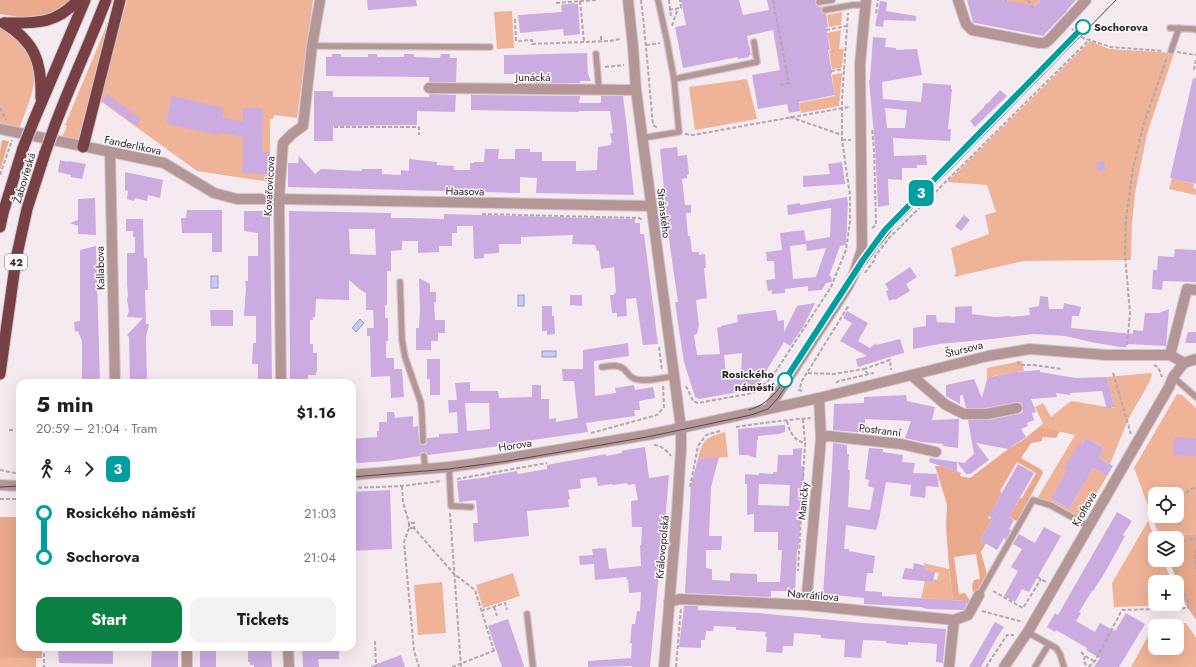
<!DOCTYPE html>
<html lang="en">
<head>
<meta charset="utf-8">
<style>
	:root { --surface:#fff; --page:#f2f2f2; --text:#202124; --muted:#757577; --accent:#0b8043 }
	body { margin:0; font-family:Jost,sans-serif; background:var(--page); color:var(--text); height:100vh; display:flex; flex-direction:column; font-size:15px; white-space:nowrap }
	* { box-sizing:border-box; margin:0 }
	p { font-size:13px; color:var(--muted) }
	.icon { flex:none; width:22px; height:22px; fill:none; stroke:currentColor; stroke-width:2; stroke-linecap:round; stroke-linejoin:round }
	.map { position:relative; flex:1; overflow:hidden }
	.panel { position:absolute; left:16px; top:379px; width:340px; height:272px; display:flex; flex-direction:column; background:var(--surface); border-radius:12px; box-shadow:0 4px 16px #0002 }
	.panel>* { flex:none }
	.badge { padding:0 8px; border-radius:6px; font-size:14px; line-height:26px }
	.buttons { position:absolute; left:1148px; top:487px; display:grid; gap:8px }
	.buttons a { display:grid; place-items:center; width:36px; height:36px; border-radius:8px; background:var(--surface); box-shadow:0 4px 16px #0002; font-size:20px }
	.map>.badge { position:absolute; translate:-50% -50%; box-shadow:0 0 0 2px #fff }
	.legs { display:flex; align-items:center; gap:6px; height:44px; padding:0 20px; font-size:13px }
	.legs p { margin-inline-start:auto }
	.head { display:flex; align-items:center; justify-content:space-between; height:68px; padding:0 20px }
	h1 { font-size:22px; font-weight:700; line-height:30px }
	.primary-button { display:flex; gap:8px; margin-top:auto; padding:8px 20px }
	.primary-button a { flex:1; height:46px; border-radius:12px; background:var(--accent); color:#fff; font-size:16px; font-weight:700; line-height:46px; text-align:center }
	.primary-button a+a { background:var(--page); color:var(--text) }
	ul { padding:0 20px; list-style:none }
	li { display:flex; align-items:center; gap:14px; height:44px; font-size:15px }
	li i { display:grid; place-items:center; width:6px; height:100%; margin:0 5px; background:currentColor }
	li i::after { content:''; width:10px; height:10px; margin:-5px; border:3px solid; border-radius:50%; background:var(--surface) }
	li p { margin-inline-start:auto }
	li:first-child i { background:linear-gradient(#0000 50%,currentColor 0) }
	li:last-child i { background:linear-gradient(currentColor 50%,#0000 0) }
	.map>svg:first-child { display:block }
	.green { fill:#efb397; fill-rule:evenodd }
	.forest { fill:#e8a98d }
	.water { fill:#c6cafa; stroke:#9899bb }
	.building { fill:#ccabe1; fill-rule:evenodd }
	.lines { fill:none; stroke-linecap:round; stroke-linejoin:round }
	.service-casing { stroke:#d1c7cd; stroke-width:8 }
	.minor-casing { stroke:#d1c7cd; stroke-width:12 }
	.tertiary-casing { stroke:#d1c7cd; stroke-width:12 }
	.trunk-casing { stroke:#d1c7cd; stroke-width:13 }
	.path { stroke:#b2a8ae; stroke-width:2; stroke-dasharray:4 2; stroke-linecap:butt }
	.service { stroke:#b59697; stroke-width:5.5 }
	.minor { stroke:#b59697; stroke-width:10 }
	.tertiary { stroke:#b59697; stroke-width:10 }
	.trunk { stroke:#774045; stroke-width:11 }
	.tram { stroke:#4f4a4d; stroke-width:1 }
	.trunk-bridge-casing { stroke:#d1c7cd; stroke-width:13; stroke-linecap:butt }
	.trunk-bridge { stroke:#774045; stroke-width:11 }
	.line-1-casing { stroke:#fff; stroke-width:9 }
	.line-1 { stroke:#009e9e; stroke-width:6 }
	.stop-1-dot { fill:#fff; stroke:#009e9e; stroke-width:2 }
	.labels { text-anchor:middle; stroke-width:3; stroke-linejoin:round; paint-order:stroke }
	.shield { fill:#fffafc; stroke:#6b6668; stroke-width:1 }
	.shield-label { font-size:10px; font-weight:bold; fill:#2b2729 }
	.stop-label { font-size:11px; font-weight:bold; fill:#2b2729; stroke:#fffafc; text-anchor:start }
	.street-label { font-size:11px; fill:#2b2729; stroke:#fffafc }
</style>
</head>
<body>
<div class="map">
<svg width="1196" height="667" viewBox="0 0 1196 667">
	<rect width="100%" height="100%" fill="#f6eaf1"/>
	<g class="green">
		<path d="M127 0H313L297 118 274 115 273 119H270V182L197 171 99 100Z"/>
		<path d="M1005 0H1041L1034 7 1006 3Z"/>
		<path d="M512 11 514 48 497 49 494 12Z"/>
		<path d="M842 12 841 25 829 27 827 15Z"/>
		<path d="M111 15 79 137 77 140 62 137 67 126 65 125Z"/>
		<path d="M0 28 11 32 10 34C49 61 33 93 19 129L6 126 0 122Z"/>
		<path d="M841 30 839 49H844L842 67 840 68 832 69 829 51H831L827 33Z"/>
		<path d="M1090 41 1109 49 1174 53 1147 134 1135 193 1132 224 1131 260 1024 261 954 277 956 272 951 248 989 234 985 215 996 212 987 185 947 182Z"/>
		<path d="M840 73 842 74 839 106 801 113 799 103 835 96 832 75Z"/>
		<path d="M747 79 757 119 695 130 689 87Z"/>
		<path d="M1172 178 1194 184 1193 188 1196 189V195L1169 189Z"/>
		<path d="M1022 361 1024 371 993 376 987 379V368Z"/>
		<path d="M1151 373 1152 375C1147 389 1138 401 1131 414 1123 431 1117 447 1110 464L1099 458 1104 448 1086 438 1051 498 1069 509 1093 468 1107 476 1079 523 1037 499 1075 435 1039 427 1043 423 1035 407 1043 403 1051 417 1071 401 1114 408 1107 377Z"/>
		<path d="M1177 394 1182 395 1196 408V534L1160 538 1134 468ZM1155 494H1177V516H1155Z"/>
		<path d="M725 432 728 457 698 459C703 438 706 438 725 432Z"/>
		<path d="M1148 521 1155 539V560H1163L1172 582H1155V604H1177V595L1181 605 1114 607 1112 583Z"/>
		<path d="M923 563 949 569 953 600V609L952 601 921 598 925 581 933 582 934 579 937 580 939 573 925 570 926 566Z"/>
		<path d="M513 573 520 596 483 608 476 585Z"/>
		<path d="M442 582 446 633 418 635 414 585Z"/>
		<path d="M1186 623 1196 638V667H1131L1153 627H1155V648H1177V626H1163Z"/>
		<path d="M36 658V667H0V659Z"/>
	</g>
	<g class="forest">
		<path d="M0 0H71C66 4 61 9 56 12 39 21 18 17 0 14Z"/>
		<path d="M2 140 9 141 0 170V150Z"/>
		<path d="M1039 427 1060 431 1056 438 1042 437V441L1031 443 1021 458 1042 470 1043 473 1017 521 1009 517 1020 498H1022L1036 473 1017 462 1000 491 1002 493 988 518 990 519 991 517 993 518 980 540 986 543 981 552 987 574 976 594H975C971 590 972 585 974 580L980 579 976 554 954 557 959 594 965 593 971 602 967 609V601L953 600 949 567 946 527 947 504 935 466H940L961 473 960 476 970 478 1008 449 1023 440Z"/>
		<path d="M19 501H20V647H42V658L0 659V517H18Z"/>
		<path d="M1196 534V620L1186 605 1169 560H1177V538H1160Z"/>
	</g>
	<g class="water">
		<rect x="211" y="276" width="7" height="12"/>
		<rect x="518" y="295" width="6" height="11"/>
		<path d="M360 319 364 323 356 332 352 328Z"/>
		<rect x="542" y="351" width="14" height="6"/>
	</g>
	<g class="building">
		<path d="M367 0H416L417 6 368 10Z"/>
		<path d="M681 0H739L743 15 769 10 767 0H815L816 5 819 7 823 6 821 8V11L823 14H826L828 27 826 28 830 50H828L831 67 832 74H831L835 95 799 102 800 111 789 113 787 104 758 109 752 75 780 70 773 30 747 36 751 55H749V57L738 59V57L683 68 675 27 686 25Z"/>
		<path d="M967 0H1002L1035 6 1041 0H1076L1067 10V11L1043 36 975 23 973 22Z"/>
		<path d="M880 1 887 2 886 11 916 16V21L884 20 883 27 875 26Z"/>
		<path d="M574 3V4H578L580 34 564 36 563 29 520 33 518 15 562 12 561 5Z"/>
		<path d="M873 37 886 38 885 47 896 48V50L917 49 922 75 882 82 883 99 921 102 923 83 951 85V89H952L948 129H951L950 141 893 138 894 156 926 155 927 165H917V168H902V180L888 179 889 205 878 207 875 147 869 80H870ZM885 108 907 110 905 128H887Z"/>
		<path d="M587 53 588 74 591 81H580V83H534V74H504V55Z"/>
		<path d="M332 54H341V57H368V54H377V57H404V54H414V57L440 58 441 54H450V58H457L456 82H429V77L326 76V57H332Z"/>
		<path d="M1193 78 1196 79V184L1170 178Z"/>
		<path d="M1000 90 1007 96 975 127 970 121 984 107 986 103 987 104Z"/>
		<path d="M314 91H333V97H429V94L456 95 455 112 417 111V125L333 126V141H314Z"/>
		<path d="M107 94 141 119 136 126 102 101Z"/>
		<path d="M471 95 580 96 579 103H601V96H623L627 129 634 195 536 193 537 178 520 177V193L288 187V163H298L299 156 315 174 321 169 362 171V169H382V174L401 175V170L409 171V159L437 162V165L454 166V170H470V163H474V162H484L485 149H499L498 159H515V149H530V152H542V161H576V171L597 170 598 147 611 145V143H612L610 133H613L610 111H579V112L471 110Z"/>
		<path d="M172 96 224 108 222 117 243 122V108H263L262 151 269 152V174L242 173 243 137 219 132 218 135 166 124Z"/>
		<path d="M677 147 678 156 687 155 689 174 687 175V178L682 179 685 205H691V213H686L688 236H690L692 252H699V255L705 254 706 268H704L707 298 696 300 699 326 697 334 694 335 697 355 720 354 717 328 721 327V326L738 322 737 315 776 310 778 321 784 320V332L797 306 815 303 803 327 790 346 784 342 755 389 699 399 695 397 684 362 681 343 675 302H678L669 239 660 149ZM742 353 741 372 726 374 724 355Z"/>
		<path d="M60 160 69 162V161L86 164 82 179 71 177V175L58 172Z"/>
		<path d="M1104 161 1106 170 1098 171 1096 163Z"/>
		<path d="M842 162 845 184 803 187V176L830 174 828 164Z"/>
		<path d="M125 172 163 180 160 198 148 195 147 201 135 198 134 201 127 199 128 191 125 190Z"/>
		<path d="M847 197 848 203 846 245 840 246 829 276H831L832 282 826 283 822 290 808 291V286L785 289V293L772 294V290L768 291 766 280 775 279 774 261H767L766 252 782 250 780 233 804 230 806 241 830 237 831 208 788 215 787 205 800 203V205ZM806 244 807 251 826 248 816 277 793 279 790 246Z"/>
		<path d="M95 198 96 235 78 234V226L70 223 78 220V199Z"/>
		<path d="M187 210H222V252H212V233H182L181 218H186Z"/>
		<path d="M244 211H270L272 383H258V364H252L253 343H256V316H244L246 289 245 281H248V256H258V233L244 231Z"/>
		<path d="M289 211 391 213V218H408L444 219V214L635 219V223H640V234H644L658 344 643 345 636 298 626 299 627 316 617 317V313H612L610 295H614V293H616L614 267 601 269 599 251H597L595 245 572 244 573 235 521 237V244H499V253L484 254V258L474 259 473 226H457V233H452V246H439V252L418 253V241H402V250L391 251V271H387V304L385 306V318H388V341H386V358H394V369H402L404 397 391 398 390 376 371 377 370 336H367V328H374L373 310H366V293L362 291 349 280V300L316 299 315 317H313V320H310V344H313V353H317V372H316V375H308V383H290ZM349 229H375L376 255 350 254Z"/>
		<path d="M964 215 970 220 961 231 955 226Z"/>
		<path d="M126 219H143L144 258H147L148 290H145L146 324H149L146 337 147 383H130L129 337 127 335 143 318 127 317 129 311 127 300 128 295 127 284V253H135V237H133V231H126Z"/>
		<path d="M96 246 100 383H82V341L78 331 75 332 74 322 80 321V250Z"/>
		<path d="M1175 249 1196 250V282L1163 281 1162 290 1152 289 1153 270H1157L1158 256 1174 257Z"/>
		<path d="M910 267 917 277 906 284 910 291 895 300 894 299 889 301 886 291 889 290 885 284Z"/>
		<path d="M419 278 430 284V292H436V302H434L435 320H445V333H438V341H431V350H416V328H419L420 310Z"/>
		<path d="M570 295H582V306L570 305Z"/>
		<path d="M1040 296 1048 297 1049 309H1063L1064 303 1081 307 1079 316H1072L1071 328 1133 334V330L1143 331 1145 313H1159L1169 309 1166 346 1127 344 1126 347H1120L1091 342 1065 336 1033 334 992 339 939 344 913 349V328L926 326V315H936L937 322 955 323V307L972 306V314L995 317 1010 316V317L1030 315 1029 308 1039 306Z"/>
		<path d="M542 306H552V316H554L555 334 547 335V331H542Z"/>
		<path d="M210 310H233V326H211Z"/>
		<path d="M847 311 868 323 858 341 870 348 876 343V345L900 339 904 352V353L893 356 858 367 856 359 867 356 840 341 852 323 843 318Z"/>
		<path d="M1188 332H1196V343H1185Z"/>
		<path d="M628 343 629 356 594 361 595 396 616 393 615 388 634 385 635 390 653 387 655 398 639 401 640 410H634L635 416 586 423 588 432 533 440 500 446 428 455 426 452H423L420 454V456L387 461 357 463 356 460 352 461V439L377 437V431H379V422H387V412H394L395 418 413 416V427L418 426 419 441 421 445H425L427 443V438L439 437V434L458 433 457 412 449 413 448 400H457L455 383 470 382V391H498L499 398 532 397V385H541V399H549V419L556 418V422L578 418 574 381H563L562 369H583V350ZM465 403H489L490 429 467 431Z"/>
		<path d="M427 359H440V395H430V379H427Z"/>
		<path d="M1040 370V372L1076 378 1107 377 1114 407 1107 409 1102 391 1070 393V395L1056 393 1057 397 1031 399 1036 412 1032 413 1034 420 1027 423 1028 426 1021 429 1026 437 1008 449 976 443 989 460 970 474H966L957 462V472L929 462 930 458 964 463 974 454 968 420H988L1018 414 1022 413 1023 410 1022 404 1019 402H1016L986 408H966L963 395 960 396V404L946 396V385L974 379 982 398 987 379 990 377 1015 372Z"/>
		<path d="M906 395 907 401 935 407 932 420 959 419 958 448 943 446V444L922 442 905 438 911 421 865 419V433L833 430 834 404 864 403V397Z"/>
		<path d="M785 425V432L779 434 758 436V440H757L756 458 747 455H739L738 429Z"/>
		<path d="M1174 437 1196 438V456L1173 455Z"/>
		<path d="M1086 438 1104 448 1099 458 1113 466 1107 476 1093 468 1069 509 1051 498 1067 470 1064 468 1079 443 1082 445Z"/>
		<path d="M833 443 847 445V454H849L848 470H850L848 507 870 510 874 488 868 486 869 480 865 479 869 448 883 449V452L903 455 902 462 915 463 913 473 937 474 939 487 926 486 925 498 910 496 911 485 886 482 879 520 876 530 846 525 844 549H849V551L875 556 873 573H867L865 591 882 592V596L968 601 964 610 927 609 920 607 864 604V598L823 594 832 468Z"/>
		<path d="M645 447 649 478 669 475 664 534H663L660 562 650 667H632V666L588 667V661L631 658 632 643H630L632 624H635L637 611H640L641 592 629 593 628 580H627L626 577 595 580 594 564 580 565 579 556 593 555 592 549 606 548 609 569 641 566 640 545H641L642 527H632L631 501 638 500 635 484 628 485 627 483 613 485 612 484 598 486 596 477 580 479 581 488 568 490 570 499 568 500 569 507 527 511 529 536 474 542 473 523H478L476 500 459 502 457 481 489 477V476L517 471 518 474 547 469V465L606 454V456L622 453V451L626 450Z"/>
		<path d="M802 448 801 466H804V486H802L801 516 798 550H797L795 591H771V597L685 593 691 484 698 459 719 457 711 487 709 536H722L721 550H706V568L712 569V580L730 581V573L757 574V582H780L782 550H778V532H754V514L747 515V484H745V474L759 475V473L773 474V472H777L778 455H793V449ZM759 484 790 485 789 506 758 505Z"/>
		<path d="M1018 464 1034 473 1009 517 1014 520 1009 529 1011 530 1006 540 1004 538 997 550 980 540 993 518 989 516Z"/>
		<path d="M390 490 392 549 352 551V492Z"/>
		<path d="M1117 512 1132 521 1123 535 1125 536 1104 574 1093 591H1092L1079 612 1081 613 1076 621 1095 632 1100 623 1115 631 1126 613 1145 624 1119 667H1094L1100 658 1086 650 1087 648 1056 630 1055 632 1047 627 1055 613 1058 615Z"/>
		<path d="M1044 527 1061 536 1029 592 1022 589 1015 602 1004 596 1018 571 1011 567 1022 549 1013 544 1019 534 1035 543Z"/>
		<path d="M914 563 926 566 925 570 935 572 933 582 902 579 905 568 913 569Z"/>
		<path d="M684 606H698V610L758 613 864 623 946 629 943 663 936 662 937 644 908 642V645L886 643V641L863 640 861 658 844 657 845 640 821 638V635L794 633 793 646H783L782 653 766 652 767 637H765L766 632 736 630V627L714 626 713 631H706L705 640H701V648L679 647Z"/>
		<path d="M508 619 521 657 524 667H502L488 626Z"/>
		<path d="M995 622 1004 627 996 639 981 667H969Z"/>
		<path d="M152 647H178V667H151Z"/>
		<rect x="200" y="647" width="16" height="20"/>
		<path d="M248 647H271L272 667H254V665H250V662H248Z"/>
		<path d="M302 647H339V659H318L319 667H303Z"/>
		<path d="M58 649H113V664L59 663Z"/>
		<path d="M401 655 405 667H371V666Z"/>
	</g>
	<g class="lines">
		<defs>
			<g id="service">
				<path d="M658 0 667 41 674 79 757 62 754 42"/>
				<path d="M819 2 832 0"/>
				<path d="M825 10 853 5H866"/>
				<path d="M1170 28 1194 29 1196 30"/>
				<path d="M312 46 490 47"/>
				<path d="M1171 51 1179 28"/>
				<path d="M596 54 599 89"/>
				<path d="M642 138 679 132 674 79"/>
				<path d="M400 282 402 340 405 357 421 403 422 415 423 441"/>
				<path d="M602 367C609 366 618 364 624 369 627 372 629 376 633 378 642 383 663 378 674 376"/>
				<path d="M1173 377 1196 397"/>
				<path d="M424 456 425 469"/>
				<path d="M449 467 451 506 471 507"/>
				<path d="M979 595 1033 500 1050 505 1088 526"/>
				<path d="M527 614 533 667"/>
				<path d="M1027 632 1056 648 1060 654 1064 667"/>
				<path d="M1035 667 1049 644"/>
			</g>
			<g id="minor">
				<path d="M628 0 633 47 636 90 681 428 819 398 988 356 1030 349 1107 355H1170L1184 363"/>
				<path d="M958 0 966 24 972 30 1039 43H1045L1050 39 1086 0"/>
				<path d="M429 88 636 90"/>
				<path d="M0 129 164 163 214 193 237 199H279L651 206"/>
				<path d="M110 152 115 383"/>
				<path d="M1170 355 1187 289 1196 290"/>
				<path d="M911 375 946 405 964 414H987L1017 408"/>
				<path d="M281 383 279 199 283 143 292 134 303 126 312 46 320 0"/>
				<path d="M768 409 847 288 854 274 862 249 860 64 866 0"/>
				<path d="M821 438 828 436 901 444 936 452"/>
				<path d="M669 602 680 599 806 605 954 620"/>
				<path d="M806 605 821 438 819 398"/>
				<path d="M187 647V667"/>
				<path d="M288 647 289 667"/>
				<path d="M949 667 954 620 968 615 979 595"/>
			</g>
			<g id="tertiary">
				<path d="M352 475 449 467 472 464 647 435 681 428V449L677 511 664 667"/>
				<path d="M0 485 20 486"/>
				<path d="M1004 667 1029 630 1169 387 1173 377 1184 363 1196 359"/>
			</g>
			<g id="trunk">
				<path d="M4 23C35 42 42 62 41 98"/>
				<path d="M4 23C36 23 55 25 78 0"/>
				<path d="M34 120 85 0"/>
				<path d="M55 125C71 83 90 42 106 0"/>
				<path d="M83 147 120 0"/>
				<path d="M0 227 3 213 23 148"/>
				<path d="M0 374 16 259 27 209 45 153"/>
			</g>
		</defs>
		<use href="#service" class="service-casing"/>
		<use href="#minor" class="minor-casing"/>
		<use href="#tertiary" class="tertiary-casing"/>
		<use href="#trunk" class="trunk-casing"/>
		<g class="path">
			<path d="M641 0C646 42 649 83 653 125L658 128"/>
			<path d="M669 0 671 17"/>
			<path d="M773 0 789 83 780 85"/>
			<path d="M1028 0 1033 8"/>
			<path d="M580 1 584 42"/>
			<path d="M1005 1 1006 0"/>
			<path d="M556 3 596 0"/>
			<path d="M669 10 681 8 680 0"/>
			<path d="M876 13 878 0"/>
			<path d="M515 19 516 41 532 40V44L610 41 620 39"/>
			<path d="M672 26 678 8"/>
			<path d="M1072 29 1083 38 1111 47 1163 51"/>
			<path d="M826 30 846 26"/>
			<path d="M601 36V42"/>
			<path d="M646 45 660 43"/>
			<path d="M1177 52 1196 55"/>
			<path d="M1196 60 1194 69 1196 70"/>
			<path d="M605 67 624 65"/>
			<path d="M831 71 844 69"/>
			<path d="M0 108 6 120"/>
			<path d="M790 117 842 135"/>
			<path d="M334 127H419V135"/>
			<path d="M685 134 693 135 843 108 850 107"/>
			<path d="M842 140H851"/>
			<path d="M0 175 12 140"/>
			<path d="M482 214 639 218 643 220"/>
			<path d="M872 228 876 225 874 150 872 128"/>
			<path d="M865 273 875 259V256L890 237 1090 39"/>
			<path d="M1127 345 1130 313 1125 255 1126 218 1133 168 1143 126 1167 57"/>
			<path d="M659 347 662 371"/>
			<path d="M1018 361 1019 365H1034L1061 369"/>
			<path d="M1154 365 1158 367 1162 377"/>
			<path d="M808 373 834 374 864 369"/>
			<path d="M1113 373 1131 434"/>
			<path d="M868 374 864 369 890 360 891 370"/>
			<path d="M836 383 839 381 874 373"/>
			<path d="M686 386 693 401 698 403 753 393 768 381 776 371 831 287 846 250 850 222V195L842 140V99L848 13"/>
			<path d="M802 391 799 390 802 381 849 305"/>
			<path d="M803 419 805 443"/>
			<path d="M787 421C789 431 794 441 805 443L798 571"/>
			<path d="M736 427C761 423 786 420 811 418"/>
			<path d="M9 430H13"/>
			<path d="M591 433 657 415 664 407 663 385"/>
			<path d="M654 445C661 445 667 451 671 456"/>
			<path d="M0 470 20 474"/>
			<path d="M457 479 547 463"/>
			<path d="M402 486 403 502 409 523"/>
			<path d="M690 487 698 446 706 435 720 431"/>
			<path d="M352 488 402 486 442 481"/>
			<path d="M0 499H20"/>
			<path d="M17 499V504L20 506"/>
			<path d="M1177 501 1191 489 1196 487"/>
			<path d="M450 513 461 667"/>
			<path d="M1176 516 1180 525"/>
			<path d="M409 528 404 542 414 651 419 667"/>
			<path d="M414 528H409V523H414V528L454 574 475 590 494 651"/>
			<path d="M1177 542 1193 539 1196 540"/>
			<path d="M1196 549 1194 554 1196 569"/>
			<path d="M1037 577 1046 582"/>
			<path d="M993 591 1023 608 1041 579"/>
			<path d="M494 607 497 616"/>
			<path d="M481 611 505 603 507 610"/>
			<path d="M982 611 1023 622"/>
			<path d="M375 641 376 667"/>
			<path d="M44 647V667"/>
			<path d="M1081 652 1085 656 1094 661"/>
			<path d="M1085 656 1084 660 1085 664 1089 666 1091 665 1095 661 1122 610 1188 608V603L1173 560"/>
			<path d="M452 667 496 650"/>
			<path d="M676 667 681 608"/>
			<path d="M986 667 1007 635H1014"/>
		</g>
		<use href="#service" class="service"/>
		<use href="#minor" class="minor"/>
		<use href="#tertiary" class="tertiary"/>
		<use href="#trunk" class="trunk"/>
		<g class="tram">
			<path d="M749 410C762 406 772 398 780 387"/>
			<path d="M352 477 449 469 508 461 647 437 751 415 768 409 778 398C817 341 850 280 894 227L1116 0"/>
			<path d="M0 487 20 486"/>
		</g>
		<defs>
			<g id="trunk-bridge">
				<path d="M23 148 34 120"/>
				<path d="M45 153 55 125"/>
			</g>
		</defs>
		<use href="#trunk-bridge" class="trunk-bridge-casing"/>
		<use href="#trunk-bridge" class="trunk-bridge"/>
	</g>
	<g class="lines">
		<defs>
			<path id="line-1" d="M785 380 863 260 885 230 1083 27"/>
		</defs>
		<use href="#line-1" class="line-1-casing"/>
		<use href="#line-1" class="line-1"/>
	</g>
	<g class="stop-1-dot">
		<circle cx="1083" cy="27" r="7"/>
		<circle cx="785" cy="380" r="7"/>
	</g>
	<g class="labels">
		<rect class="shield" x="5" y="254" width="22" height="16" rx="3"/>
		<g class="shield-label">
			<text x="16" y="266">42</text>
		</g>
		<g class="stop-label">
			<text x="1094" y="31">Sochorova</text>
			<text x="774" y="378" text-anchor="end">Rosického<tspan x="774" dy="13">náměstí</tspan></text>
		</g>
		<g class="street-label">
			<text x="533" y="81">Junácká</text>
			<text transform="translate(133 145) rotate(12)" y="4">Fanderlíkova</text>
			<text transform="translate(24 178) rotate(-73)" y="4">Žabovřeská</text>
			<text transform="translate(269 186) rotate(-87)" y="4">Kovařovicova</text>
			<text transform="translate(465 191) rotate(1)" y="4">Haasova</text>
			<text transform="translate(664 213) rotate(83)" y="4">Stránského</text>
			<text transform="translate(100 268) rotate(-91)" y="4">Kallabova</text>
			<text transform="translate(964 349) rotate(-14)" y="4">Štursova</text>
			<text transform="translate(880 430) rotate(7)" y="4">Postranní</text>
			<text transform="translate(515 445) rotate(-9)" y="4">Horova</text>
			<text transform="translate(803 501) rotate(-85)" y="4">Maničky</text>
			<text transform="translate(1084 509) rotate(-60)" y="4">Kroftova</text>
			<text transform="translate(662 547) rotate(-85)" y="4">Královopolská</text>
			<text transform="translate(813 595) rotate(5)" y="4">Navrátilova</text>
		</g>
	</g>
</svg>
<div class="buttons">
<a><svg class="icon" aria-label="locate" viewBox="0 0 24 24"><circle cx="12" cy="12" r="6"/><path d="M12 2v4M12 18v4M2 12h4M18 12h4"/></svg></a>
<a><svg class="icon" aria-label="layers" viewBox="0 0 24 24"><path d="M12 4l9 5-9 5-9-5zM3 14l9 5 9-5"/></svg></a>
<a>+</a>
<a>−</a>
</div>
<b class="badge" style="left:921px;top:193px;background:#009e9e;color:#fff">3</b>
<section class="panel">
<div class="head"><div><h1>5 min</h1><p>20:59 – 21:04 · Tram</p></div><b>$1.16</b></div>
<div class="legs"><svg class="icon" aria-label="walk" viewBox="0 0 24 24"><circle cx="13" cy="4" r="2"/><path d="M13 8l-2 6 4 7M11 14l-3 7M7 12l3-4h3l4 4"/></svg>4<svg class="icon" aria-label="forward" viewBox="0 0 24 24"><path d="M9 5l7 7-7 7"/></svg><b class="badge" style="background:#009e9e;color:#fff">3</b></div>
<ul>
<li><i style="color:#009e9e"></i><b>Rosického náměstí</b><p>21:03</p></li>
<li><i style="color:#009e9e"></i><b>Sochorova</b><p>21:04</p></li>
</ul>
<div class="primary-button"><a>Start</a><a>Tickets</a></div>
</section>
</div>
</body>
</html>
